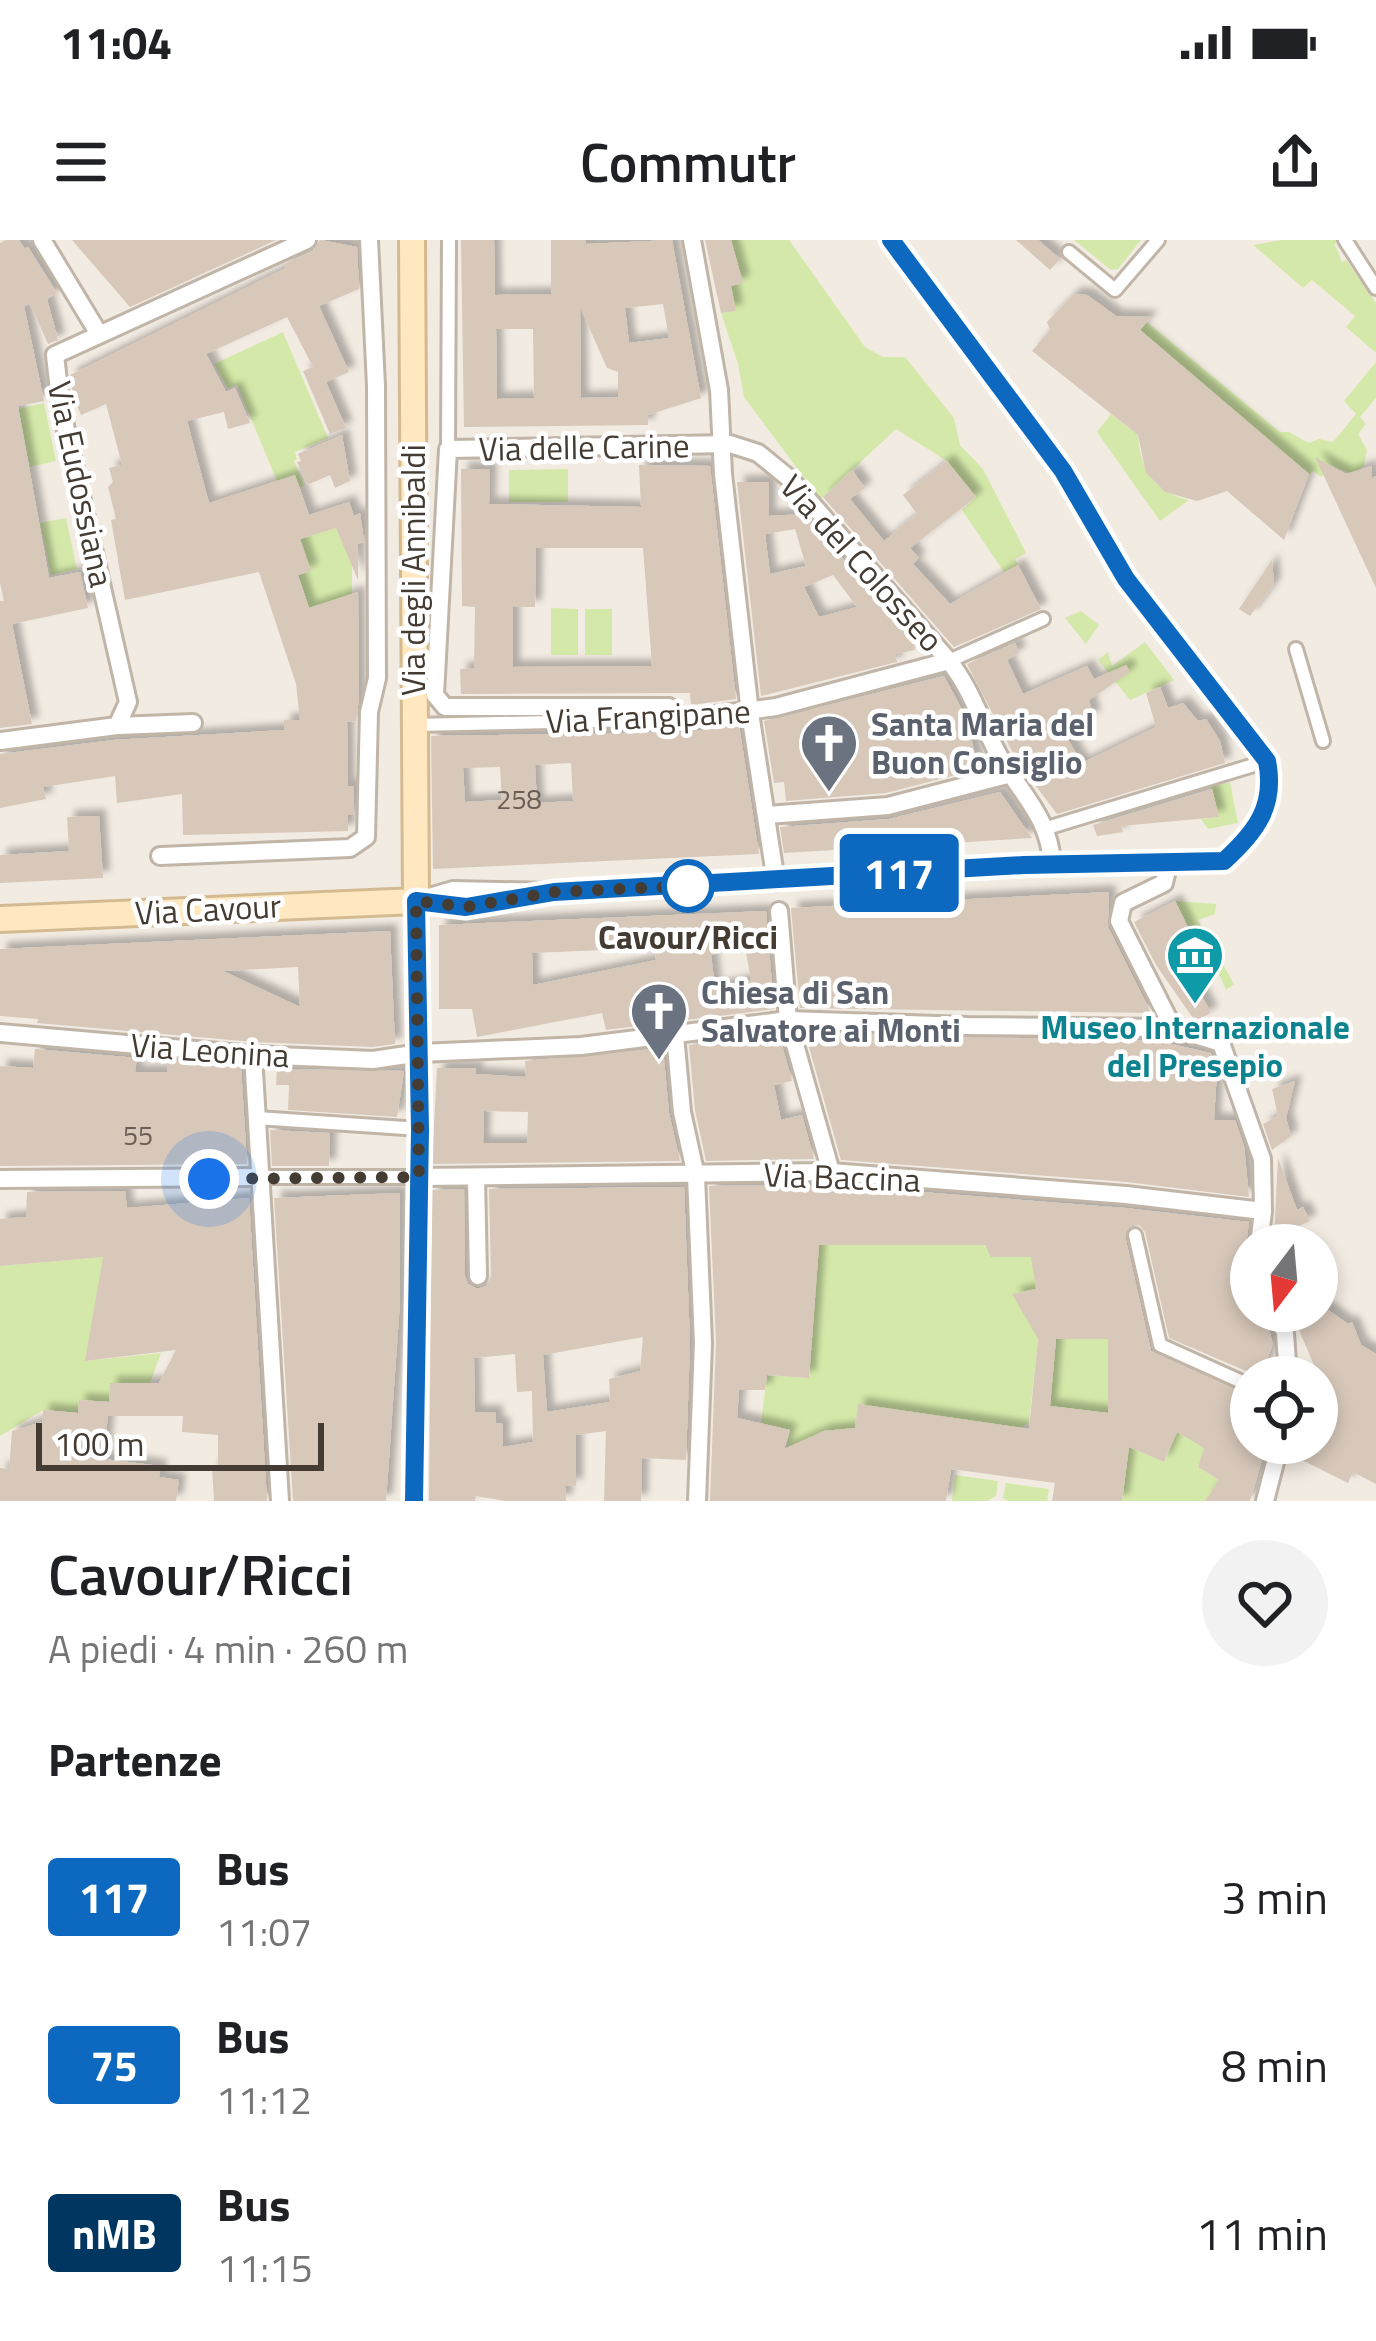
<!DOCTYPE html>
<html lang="it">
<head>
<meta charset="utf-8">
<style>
	:root { --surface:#fff; --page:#f2f2f2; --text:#202124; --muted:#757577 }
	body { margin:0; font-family:"Titillium Web",sans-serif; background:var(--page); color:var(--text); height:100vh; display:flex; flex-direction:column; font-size:45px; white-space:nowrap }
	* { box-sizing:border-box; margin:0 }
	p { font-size:39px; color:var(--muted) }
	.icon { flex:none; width:66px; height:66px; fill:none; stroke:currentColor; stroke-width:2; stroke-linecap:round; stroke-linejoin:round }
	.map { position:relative; height:1261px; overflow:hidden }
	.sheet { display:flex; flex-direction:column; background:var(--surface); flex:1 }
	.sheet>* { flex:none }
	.badge { padding:0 24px; border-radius:9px; font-size:42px; line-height:78px }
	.needle { width:78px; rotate:196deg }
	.fabs { position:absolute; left:1230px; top:984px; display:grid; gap:24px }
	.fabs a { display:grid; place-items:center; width:108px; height:108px; border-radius:50%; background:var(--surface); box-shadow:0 6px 18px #0003; font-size:60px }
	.scale { position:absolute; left:36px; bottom:30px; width:288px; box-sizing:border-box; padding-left:12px; border:6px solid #443b33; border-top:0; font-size:33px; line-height:42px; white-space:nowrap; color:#443b33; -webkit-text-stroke:9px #fff; paint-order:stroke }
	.you { position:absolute; width:60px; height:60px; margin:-30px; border:9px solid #fff; border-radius:50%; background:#1a73e8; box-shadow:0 0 0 18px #1a73e833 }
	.map>.badge { position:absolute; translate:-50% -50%; box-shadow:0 0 0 6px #fff }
	h2 { padding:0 48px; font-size:45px; line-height:108px }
	.round { display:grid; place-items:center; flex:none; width:126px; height:126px; border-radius:63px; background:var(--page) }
	.headline { display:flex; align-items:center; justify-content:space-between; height:204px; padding:0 48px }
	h1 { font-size:57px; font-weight:600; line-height:90px }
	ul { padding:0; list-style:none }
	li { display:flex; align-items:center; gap:36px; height:168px; padding:0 48px }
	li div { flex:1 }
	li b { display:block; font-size:45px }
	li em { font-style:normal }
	li .badge { min-width:132px; font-weight:700; text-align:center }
	.status { display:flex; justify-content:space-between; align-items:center; height:84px; padding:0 60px; background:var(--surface); direction:ltr }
	.status svg { height:33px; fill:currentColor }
	header { display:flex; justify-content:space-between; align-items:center; height:156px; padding:0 48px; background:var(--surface); font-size:54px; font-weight:600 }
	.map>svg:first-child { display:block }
	.green { fill:#d4e9a9 }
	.building { fill:#d7c8ba; fill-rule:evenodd; filter:url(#shadow) }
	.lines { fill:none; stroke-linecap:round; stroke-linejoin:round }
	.pedestrian-casing { stroke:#c1b5a8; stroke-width:18 }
	.minor-casing { stroke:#c1b5a8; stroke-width:22 }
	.secondary-casing { stroke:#d4ba90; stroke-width:30 }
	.pedestrian { stroke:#fff; stroke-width:12 }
	.minor { stroke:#fff; stroke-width:16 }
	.secondary { stroke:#ffe8bf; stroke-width:24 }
	.line-casing { stroke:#fff; stroke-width:27 }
	.line { stroke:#0c69bf; stroke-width:18 }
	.walk { stroke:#443b33; stroke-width:12; stroke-dasharray:0 21.6 }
	.stop-dot { fill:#fff; stroke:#0c69bf; stroke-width:6 }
	.labels { text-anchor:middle; stroke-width:9; stroke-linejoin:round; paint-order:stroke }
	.number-label { font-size:27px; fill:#695e55 }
	.street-label { font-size:33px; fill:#443b33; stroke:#fff }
	.worship-label { font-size:33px; font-weight:bold; fill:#5b616d; stroke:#fff; text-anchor:start }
	.stop-label { font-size:33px; font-weight:bold; fill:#443b33; stroke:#fff }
	.culture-label { font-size:33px; font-weight:bold; fill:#0d838f; stroke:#fff }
</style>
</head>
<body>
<div class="status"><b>11:04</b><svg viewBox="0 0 49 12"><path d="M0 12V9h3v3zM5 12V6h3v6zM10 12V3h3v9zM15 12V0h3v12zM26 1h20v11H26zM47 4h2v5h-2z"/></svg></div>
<header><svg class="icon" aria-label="menu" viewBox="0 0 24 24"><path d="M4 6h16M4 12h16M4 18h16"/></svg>Commutr<svg class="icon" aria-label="share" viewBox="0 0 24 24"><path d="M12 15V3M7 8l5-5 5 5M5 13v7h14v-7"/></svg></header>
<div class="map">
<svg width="1376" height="1261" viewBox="0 0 1376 1261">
	<defs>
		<filter id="shadow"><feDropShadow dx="7" dy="-7" stdDeviation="3" flood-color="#0004"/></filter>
	</defs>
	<rect width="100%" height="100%" fill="#f2ebe2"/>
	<g class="green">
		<path d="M731 0H789L865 107 883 117H905L954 178 960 205 983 229 1026 313 1015 319 1018 325 1004 332 962 270 976 257 947 221 896 189 821 259 832 275 744 157 738 124 721 73 735 71 731 46 743 43Z"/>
		<path d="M1074 0H1141L1118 29 1111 30Z"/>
		<path d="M1282 0H1337L1335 5 1342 22 1346 20 1376 63V113L1346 87 1355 76 1312 40 1303 48 1253 5Z"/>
		<path d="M1147 82 1280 192H1289L1309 203 1319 199 1333 202 1356 174 1344 161 1376 122V158L1360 177 1366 184 1358 194 1367 210 1364 226 1353 234 1331 226 1321 237 1313 231 1309 235 1140 90Z"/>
		<path d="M283 92 328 198 295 212 297 219 294 221 304 246 282 253 237 145 228 148 214 124Z"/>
		<path d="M44 163 56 221 30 227 18 169Z"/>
		<path d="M1111 174 1138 195C1140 229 1154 253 1189 260L1160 281 1097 192Z"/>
		<path d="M568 229V262H509V230Z"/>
		<path d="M66 278 77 329 51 335 40 283Z"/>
		<path d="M336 288 352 312V354L309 368 298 335 310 331 300 299Z"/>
		<path d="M551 368 578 369V415H551Z"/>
		<rect x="585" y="369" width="27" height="46"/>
		<path d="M1081 371 1099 385 1086 404 1065 378Z"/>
		<path d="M1145 402 1174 440 1130 460 1098 420 1108 412 1112 426Z"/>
		<path d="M1230 542 1238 583 1208 589 1201 579 1219 577 1211 547Z"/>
		<path d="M1175 661 1216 664 1215 674 1198 680 1234 744 1226 750 1213 721 1205 722Z"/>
		<path d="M1020 996 1054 1045 1013 1054 1038 1099 1029 1182 1021 1188 858 1165 855 1188 824 1191 784 1220 790 1190 761 1183 767 1135 809 1138 819 1005H984L992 1017H1019Z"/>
		<path d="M103 1017 86 1121 161 1113 150 1143 109 1162 80 1160 78 1173 43 1170 0 1196V1026Z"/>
		<path d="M1056 1099H1108V1173L1050 1166Z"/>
		<path d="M1186 1172 1204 1208 1198 1227 1219 1240 1205 1261H1122L1129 1207 1164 1222Z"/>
		<path d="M955 1235 998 1241 996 1256 987 1261H952Z"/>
		<path d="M1006 1243 1049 1249 1047 1261H1008L1003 1258Z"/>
	</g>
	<g class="building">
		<path d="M6 0H19L25 9 28 7 57 53 47 59 58 100 48 104 30 64 24 66 44 161 18 166 49 338 80 332 88 368 12 384 32 484 0 488V361H4L0 343V3Z"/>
		<path d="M72 0H276L130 67Z"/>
		<path d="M320 0 357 7 359 49 319 66 349 132 326 142 346 188 330 194 303 131 313 127 287 77 206 114 226 152 235 148 250 183 228 189 224 172 187 181 209 263 295 235 309 275 349 262 354 276 360 273 364 302 358 304V340L336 288 300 299 311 331 298 335 309 368 358 352 359 458 356 481 347 482 348 546H354V575H348V591L183 595 182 554 117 563 115 536 43 547 46 559 0 568V514L113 500 284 490V480H300L296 444 259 332 125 360 111 280 116 279 108 247 113 242 109 228 122 225 106 164 81 175 73 156 70 135 286 28 284 24 313 11Z"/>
		<path d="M461 0H494L495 55 551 54V0H586V4L672 0 701 158 648 175V185L464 187ZM663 64 669 98 629 103 625 68ZM580 67 607 128 618 132V157L581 158ZM496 89H533L534 158 497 159Z"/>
		<path d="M705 0H731L743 43 731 46 736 71 721 73Z"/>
		<path d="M1016 0H1038L1060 19 1050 30Z"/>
		<path d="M1074 54 1087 55 1116 76 1151 77 1140 90 1309 234 1284 300 1227 251 1197 261 1165 252 1146 233 1138 195 1032 111 1050 90 1047 82Z"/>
		<path d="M342 195 350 241 335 248 330 235 307 245 297 222 301 221 298 214Z"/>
		<path d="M1315 217 1346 234 1372 226 1371 238 1376 236V348Z"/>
		<path d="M947 221 976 257 910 308 919 318 913 324 950 364 1018 325 1041 369 954 407 823 257 852 230 865 248 850 259 884 301 917 274 903 255Z"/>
		<path d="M639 225 710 226 736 459 691 465 690 453 461 454 460 429 474 428 475 367 462 366 461 229H490L489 264 641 267ZM536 308H643L652 426 513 427V367H535Z"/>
		<path d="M737 242H769V276L804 274 913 399 915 410 895 414 897 422 761 456ZM795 289 806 326 770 334 765 294ZM833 335 857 367 819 377 804 347Z"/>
		<path d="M1272 320 1274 344 1250 376 1239 369Z"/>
		<path d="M1015 403 1019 413 1007 420 1023 454 1087 426 1094 439 1126 425 1130 432 1089 460 1094 477 1061 488 1082 523 1156 487 1146 453 1160 447 1168 468 1183 463 1198 481 1206 479 1220 501 1225 523 1057 574 1017 521 967 424Z"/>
		<path d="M944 436 965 475 979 529 886 553 786 561 784 542 774 543 764 481Z"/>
		<path d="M739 485 759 614 433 629 431 496 687 492ZM571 523 573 561 537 563 535 525ZM500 527 502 560 465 562 463 528Z"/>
		<path d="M1212 549 1219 577 1121 586 1123 592 1097 596 1093 585Z"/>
		<path d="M1000 552 1032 598 784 613 780 587 889 579Z"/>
		<path d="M99 576 103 638 0 643V615L69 611 67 577Z"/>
		<path d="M1109 652 1108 687 1151 773 800 768 791 668Z"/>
		<path d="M1175 661 1205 722 1188 730 1211 773 1195 781 1156 725 1134 682Z"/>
		<path d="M766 671 774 769 606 790 602 773 477 797 472 769H439V685ZM745 707 751 740 715 747 711 715ZM655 708 656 720 533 745 532 713Z"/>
		<path d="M390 691 395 804 372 807 254 802 37 783 38 779 0 776V709ZM298 727 300 767 223 731Z"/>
		<path d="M805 793 1158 801 1211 813 1217 830 1214 880H1235L1244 906 1249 957 1127 942 841 920Z"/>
		<path d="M779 794 792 841 774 845 781 880 802 875 814 919 706 921 695 870 689 805Z"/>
		<path d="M663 808 669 873 680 921 432 924 437 828H476V834L526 837 525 821ZM484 871 528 872 527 903H483Z"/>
		<path d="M35 809 137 818 135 832H167V820L241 827 247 924 0 926V826L33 828Z"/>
		<path d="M277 829 404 831 397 877 288 870 289 845H276Z"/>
		<path d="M1295 841 1286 878 1291 896 1272 910 1263 884 1278 876 1272 849Z"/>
		<path d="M270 890 330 893 329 926H272Z"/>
		<path d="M1278 918 1297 970 1303 967 1310 981 1274 997Z"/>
		<path d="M831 945 1125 968 1249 982 1246 1005 1251 1015V1071H1264L1273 1104 1260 1137 1169 1098 1145 992 1139 985H1132L1125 996 1151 1111 1251 1156 1245 1177 1251 1179V1203H1267L1250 1261H1205L1219 1240 1198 1227 1204 1208 1177 1192 1164 1222 1129 1207 1122 1261H1052L1055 1243 951 1229 946 1261H710L716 1102 709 946ZM819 1005H985L991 1017H1031L1036 1049 1012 1054 1038 1099 1029 1189 858 1164 855 1188 824 1191 784 1209 790 1190 737 1178 739 1150H765L767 1135 809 1138ZM1056 1099H1108V1173L1050 1166Z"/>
		<path d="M684 947 690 1103 686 1220 642 1218 641 1261H604L606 1191 576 1195V1246L565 1245 566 1261H505L476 1256 475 1261H429L432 950 464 949 465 1036 468 1044 477 1049 486 1046 491 1037 489 949ZM643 1097 640 1131 609 1139 610 1162 547 1172 543 1115ZM515 1114 517 1152 532 1151 533 1202 503 1207V1184L496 1183V1172H475L474 1118Z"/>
		<path d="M125 951 127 968 249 958 267 1261H214L212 1226 218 1227V1195L182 1192 183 1176H108V1172L104 1219 160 1226 159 1237 179 1240 176 1261H0V1228L9 1229 12 1191 42 1182 43 1170 78 1173 79 1160 109 1162 110 1143H159L176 1110 85 1121 103 1017 0 1026V979L26 977 27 952Z"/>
		<path d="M400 953V1062L386 1261H293L274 958Z"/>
		<path d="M1324 1067 1348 1084 1352 1082 1361 1105 1376 1114V1244L1353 1232 1348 1243 1290 1214 1292 1203H1317V1165L1332 1153 1319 1137 1291 1071H1296L1302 1084Z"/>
	</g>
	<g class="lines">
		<defs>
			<g id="pedestrian">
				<path d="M1345 0 1376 48"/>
				<path d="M1069 12 1115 50 1158 0"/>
				<path d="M448 209 449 0"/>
				<path d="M1296 409 1323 501"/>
				<path d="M949 421 1043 379"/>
				<path d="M414 485 685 479"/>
				<path d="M1047 588 1267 521"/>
				<path d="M257 878 420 889"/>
				<path d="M261 937H420"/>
				<path d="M1135 995 1160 1105 1251 1146"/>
			</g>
			<g id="minor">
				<path d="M42 0 99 94"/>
				<path d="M692 0 719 150 723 234 750 473 776 642"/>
				<path d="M949 421 776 467 685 479 669 467H445L435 455 448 209 730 204 758 213 790 239 949 421C972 450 981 482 998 514 1019 552 1050 577 1052 624"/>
				<path d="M117 486 128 462 61 168 55 115 307 0"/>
				<path d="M0 501 117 486 193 483"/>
				<path d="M767 575 888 566 1011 534"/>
				<path d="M160 616 350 608 366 597 369 472 377 438 376 146 369 0"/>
				<path d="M1169 621 1164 643 1123 663 1119 681 1173 788 1221 803 1262 919 1263 971 1259 1005"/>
				<path d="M416 661 453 650 554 652 1024 624 1209 622"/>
				<path d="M416 661 466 667 518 658"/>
				<path d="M779 671 788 780 831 932"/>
				<path d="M0 793 253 815 373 820 420 813 581 806 788 780 967 786 1173 788"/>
				<path d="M675 795 682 872 696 936 703 1103 697 1261"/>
				<path d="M253 815 280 1261"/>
				<path d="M420 937 831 932 1126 955 1263 971"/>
				<path d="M476 937 478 1036"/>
				<path d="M0 939 261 937"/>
				<path d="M1277 1071 1285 1093 1288 1137"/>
				<path d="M414 1261 420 884 416 661"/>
				<path d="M1265 1261 1280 1203"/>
			</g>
			<path id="secondary" d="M0 679 416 661 412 0"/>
		</defs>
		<use href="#pedestrian" class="pedestrian-casing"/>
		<use href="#minor" class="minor-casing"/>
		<use href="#secondary" class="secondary-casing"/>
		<use href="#pedestrian" class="pedestrian"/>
		<use href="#minor" class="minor"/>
		<use href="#secondary" class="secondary"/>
	</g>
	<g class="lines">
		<defs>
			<path id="line" d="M414 1261 420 890 416 661 466 667 554 652 1024 625 1224 621C1256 592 1276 566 1267 521L1126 339 1063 231 891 0"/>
		</defs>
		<use href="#line" class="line-casing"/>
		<use href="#line" class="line"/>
		<path class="walk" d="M209 939 419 937 416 661 466 667 554 652 688 646"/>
	</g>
	<defs>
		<symbol id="church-pin" viewBox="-11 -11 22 30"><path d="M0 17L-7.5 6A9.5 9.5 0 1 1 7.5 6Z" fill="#6b7280" stroke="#fff"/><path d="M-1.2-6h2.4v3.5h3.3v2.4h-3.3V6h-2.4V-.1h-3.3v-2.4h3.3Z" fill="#fff"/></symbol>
		<symbol id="museum-pin" viewBox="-11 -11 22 30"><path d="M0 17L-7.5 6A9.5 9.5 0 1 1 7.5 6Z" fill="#0f9aa8" stroke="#fff"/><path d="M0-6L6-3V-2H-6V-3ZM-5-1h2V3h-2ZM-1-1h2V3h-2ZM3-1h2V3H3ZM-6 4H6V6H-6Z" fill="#fff"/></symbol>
	</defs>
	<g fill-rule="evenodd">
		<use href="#church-pin" x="796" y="470" width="66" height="90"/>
		<use href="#museum-pin" x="1162" y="682" width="66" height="90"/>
		<use href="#church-pin" x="626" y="738" width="66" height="90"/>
	</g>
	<circle class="stop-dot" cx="688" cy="646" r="24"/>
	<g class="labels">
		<g class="number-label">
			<text x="519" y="569">258</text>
			<text x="138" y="905">55</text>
		</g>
		<g class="street-label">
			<text transform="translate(584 207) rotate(-1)" y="12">Via delle Carine</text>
			<text transform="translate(81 244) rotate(78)" y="12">Via Eudossiana</text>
			<text transform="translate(862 323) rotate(48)" y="12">Via del Colosseo</text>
			<text transform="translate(413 330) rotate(-90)" y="12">Via degli Annibaldi</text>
			<text transform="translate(648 476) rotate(-3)" y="12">Via Frangipane</text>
			<text transform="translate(208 669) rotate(-3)" y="12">Via Cavour</text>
			<text transform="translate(210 810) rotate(4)" y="12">Via Leonina</text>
			<text transform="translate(842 937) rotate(2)" y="12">Via Baccina</text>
		</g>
		<g class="worship-label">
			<text x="871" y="496">Santa Maria del<tspan x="871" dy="38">Buon Consiglio</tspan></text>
			<text x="701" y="764">Chiesa di San<tspan x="701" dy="38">Salvatore ai Monti</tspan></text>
		</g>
		<g class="stop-label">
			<text x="688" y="709">Cavour/Ricci</text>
		</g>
		<g class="culture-label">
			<text x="1195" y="799">Museo Internazionale<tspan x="1195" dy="38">del Presepio</tspan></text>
		</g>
	</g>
</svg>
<div class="fabs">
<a><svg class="needle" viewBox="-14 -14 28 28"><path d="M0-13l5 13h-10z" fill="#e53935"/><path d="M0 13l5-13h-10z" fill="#757577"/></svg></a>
<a><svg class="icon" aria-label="locate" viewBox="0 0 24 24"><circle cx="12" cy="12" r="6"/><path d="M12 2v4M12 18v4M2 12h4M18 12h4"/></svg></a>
</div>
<div class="scale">100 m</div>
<div class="you" style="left:209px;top:939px"></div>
<b class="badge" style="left:899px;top:633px;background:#0c69bf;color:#fff">117</b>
</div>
<section class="sheet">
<div class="headline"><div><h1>Cavour/Ricci</h1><p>A piedi · 4 min · 260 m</p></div><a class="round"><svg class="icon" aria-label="heart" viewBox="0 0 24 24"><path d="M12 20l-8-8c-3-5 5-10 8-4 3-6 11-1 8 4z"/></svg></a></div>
<h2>Partenze</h2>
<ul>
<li><span class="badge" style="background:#0c69bf;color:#fff">117</span><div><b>Bus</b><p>11:07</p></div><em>3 min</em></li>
<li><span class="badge" style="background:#0c69bf;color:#fff">75</span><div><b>Bus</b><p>11:12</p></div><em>8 min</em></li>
<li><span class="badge" style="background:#00365f;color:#fff">nMB</span><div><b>Bus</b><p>11:15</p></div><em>11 min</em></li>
</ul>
</section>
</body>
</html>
